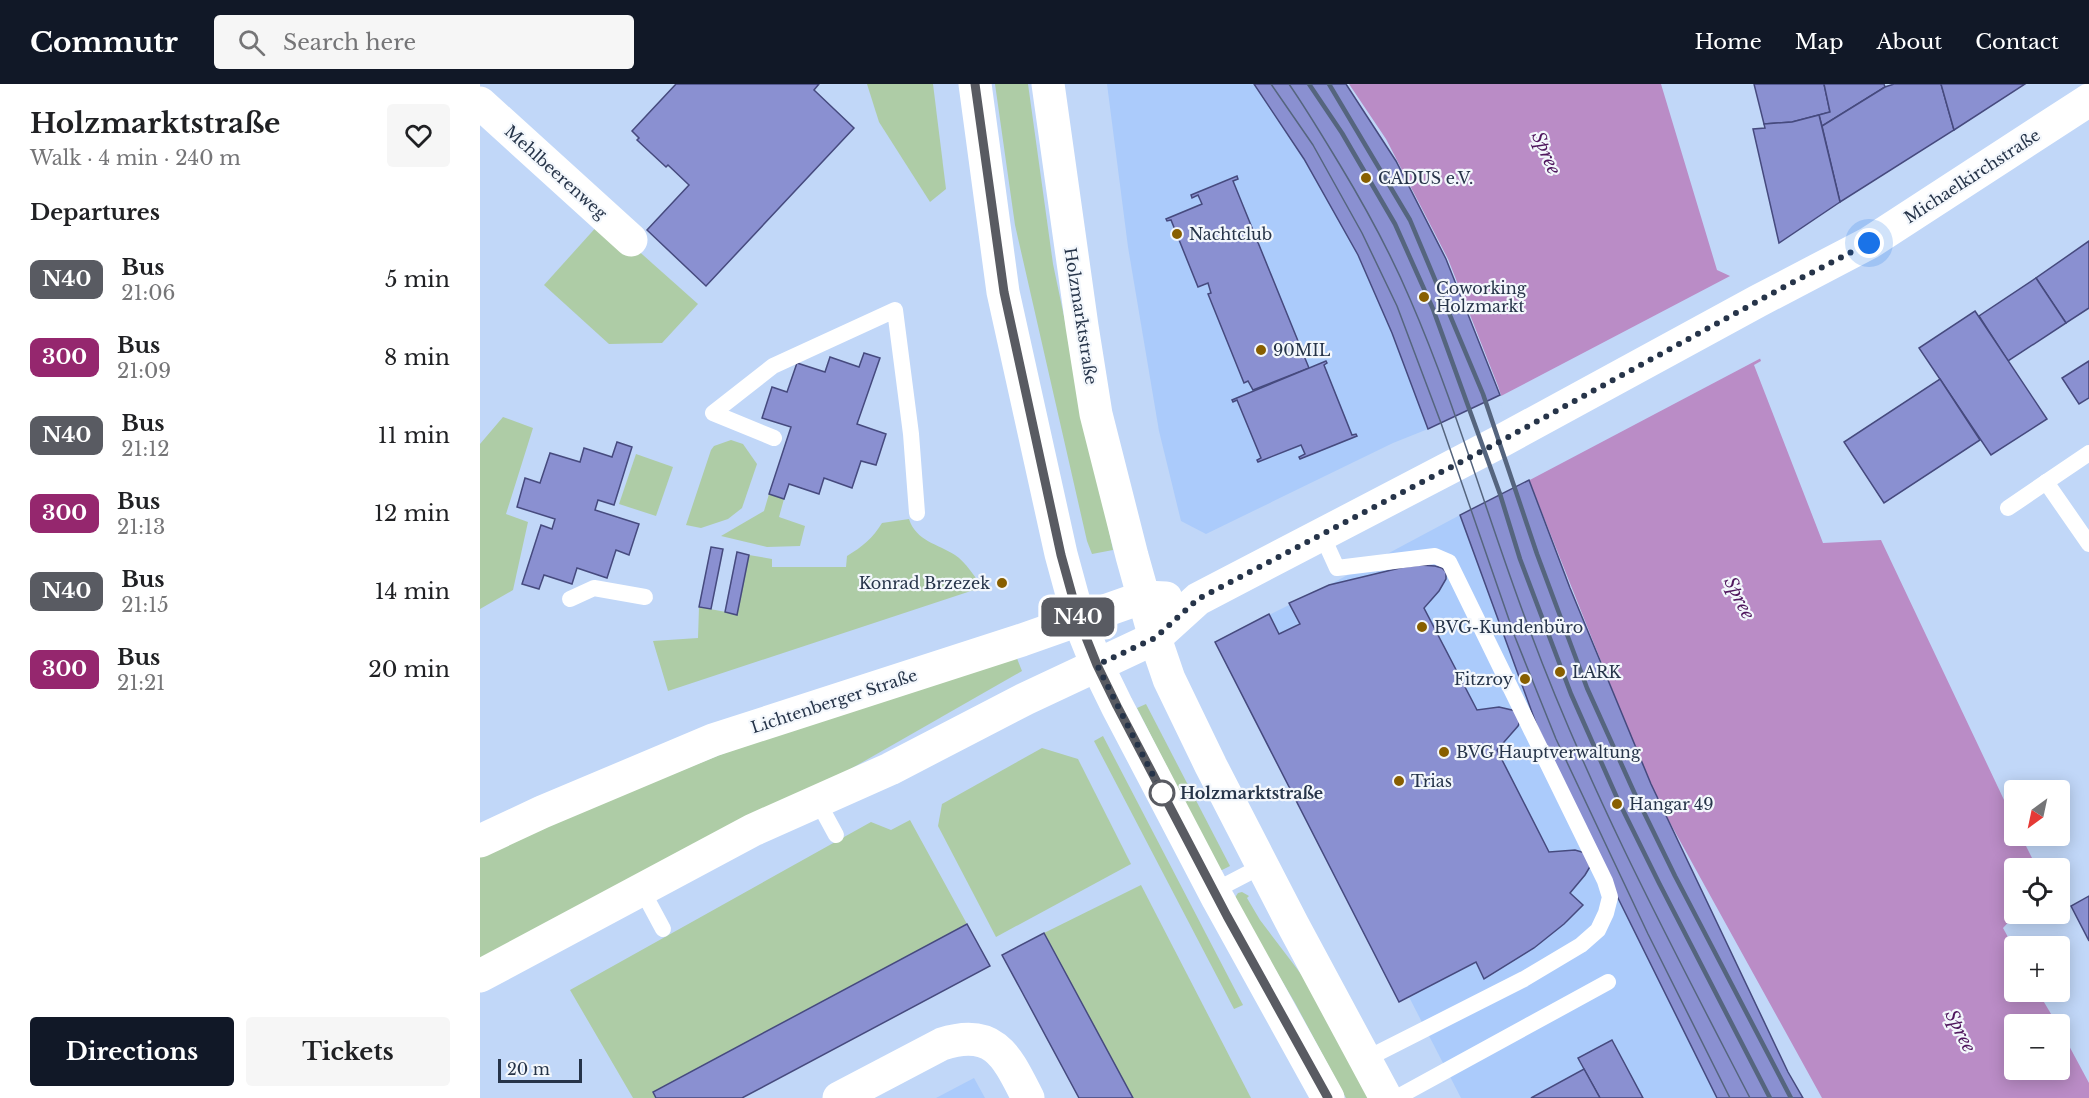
<!DOCTYPE html>
<html lang="en">
<head>
<meta charset="utf-8">
<style>
	:root { --surface:#fff; --page:#f6f6f6; --text:#202124; --muted:#757577; --accent:#111827 }
	body { margin:0; font-family:"Libre Baskerville",serif; background:var(--page); color:var(--text); height:100vh; display:flex; flex-direction:column; font-size:22px; white-space:nowrap }
	* { box-sizing:border-box; margin:0 }
	p { font-size:20px; color:var(--muted) }
	.icon { flex:none; width:33px; height:33px; fill:none; stroke:currentColor; stroke-width:2; stroke-linecap:round; stroke-linejoin:round }
	.map { position:relative; flex:1; overflow:hidden }
	.side { display:flex; flex-direction:column; background:var(--surface); width:480px }
	.side>* { flex:none }
	.badge { padding:0 12px; border-radius:9px; font-size:21px; line-height:39px }
	.needle { width:39px; rotate:213deg }
	.fabs { position:absolute; left:1524px; top:696px; display:grid; gap:12px }
	.fabs a { display:grid; place-items:center; width:66px; height:66px; border-radius:6px; background:var(--surface); box-shadow:0 3px 15px #0003; font-size:30px }
	.scale { position:absolute; left:18px; bottom:15px; width:84px; box-sizing:border-box; padding-left:6px; border:3px solid #263449; border-top:0; font-size:16px; line-height:21px; white-space:nowrap; color:#263449; -webkit-text-stroke:4px #f3f7fc; paint-order:stroke }
	.you { position:absolute; width:30px; height:30px; margin:-15px; border:4px solid #fff; border-radius:50%; background:#1a73e8; box-shadow:0 0 0 9px #1a73e833 }
	.map>.badge { position:absolute; translate:-50% -50%; box-shadow:0 0 0 3px #fff }
	h2 { padding:0 30px; font-size:22px; line-height:54px }
	.round { display:grid; place-items:center; flex:none; width:63px; height:63px; border-radius:6px; background:var(--page) }
	.overview { display:flex; align-items:center; justify-content:space-between; height:102px; padding:0 30px }
	h1 { font-size:28px; font-weight:700; line-height:45px }
	.primary-button { display:flex; gap:12px; margin-top:auto; padding:12px 30px }
	.primary-button a { flex:1; height:69px; border-radius:6px; background:var(--accent); color:#fff; font-size:24px; font-weight:700; line-height:69px; text-align:center }
	.primary-button a+a { background:var(--page); color:var(--text) }
	ul { padding:0; list-style:none }
	li { display:flex; align-items:center; gap:18px; height:78px; padding:0 30px }
	li div { flex:1 }
	li b { display:block; font-size:22px }
	li em { font-style:normal }
	li .badge { min-width:66px; font-weight:700; text-align:center }
	header { display:flex; align-items:center; gap:36px; box-sizing:border-box; height:84px; padding:0 30px; background:var(--accent); color:#fff }
	header strong { font-size:28px }
	nav { display:flex; gap:33px; margin-inline-start:auto; font-size:21px }
	.search { width:420px; height:54px; background:var(--page); display:flex; align-items:center; gap:15px; box-sizing:border-box; padding:0 21px; border-radius:6px; color:var(--muted); font-size:22px }
	main { display:flex; flex:1; min-height:0 }
	.map>svg:first-child { display:block }
	.built { fill:#abcbfb }
	.green { fill:#aecca6 }
	.water { fill:#ba8cc6 }
	.pier { fill:#c1d7f8 }
	.building { fill:#8a90d1; stroke:#464a7e; stroke-width:1.5 }
	.lines { fill:none; stroke-linecap:round; stroke-linejoin:round }
	.lane { stroke:#fff; stroke-width:16 }
	.street { stroke:#fff; stroke-width:33 }
	.secondary { stroke:#fff; stroke-width:33 }
	.tram { stroke:#55657e; stroke-width:1.5 }
	.rail { stroke:#55657e; stroke-width:4.5 }
	.line-casing { stroke:#fff; stroke-width:14 }
	.line { stroke:#595b62; stroke-width:9 }
	.walk { stroke:#263449; stroke-width:6; stroke-dasharray:0 10.8 }
	.poi-dot { fill:#885f00; stroke:#f3f7fc; stroke-width:2 }
	.stop-dot { fill:#fff; stroke:#595b62; stroke-width:3 }
	.labels { text-anchor:middle; stroke-width:4.5; stroke-linejoin:round; paint-order:stroke }
	.street-label { font-size:16px; fill:#263449; stroke:#f3f7fc }
	.poi-label { font-size:16px; fill:#263449; stroke:#f3f7fc; text-anchor:start }
	.stop-label { font-size:16px; font-weight:bold; fill:#263449; stroke:#f3f7fc; text-anchor:start }
	.water-label { font-size:18px; font-style:italic; fill:#4f165d; stroke:#f3f7fc }
</style>
</head>
<body>
<header>
<strong>Commutr</strong>
<div class="search"><svg class="icon" aria-label="search" viewBox="0 0 24 24"><circle cx="10" cy="10" r="6"/><path d="M15 15l6 6"/></svg>Search here</div>
<nav><a>Home</a><a>Map</a><a>About</a><a>Contact</a></nav>
</header>
<main>
<section class="side">
<div class="overview"><div><h1>Holzmarktstraße</h1><p>Walk · 4 min · 240 m</p></div><a class="round"><svg class="icon" aria-label="heart" viewBox="0 0 24 24"><path d="M12 20l-8-8c-3-5 5-10 8-4 3-6 11-1 8 4z"/></svg></a></div>
<h2>Departures</h2>
<ul>
<li><span class="badge" style="background:#595b62;color:#fff">N40</span><div><b>Bus</b><p>21:06</p></div><em>5 min</em></li>
<li><span class="badge" style="background:#95276e;color:#fff">300</span><div><b>Bus</b><p>21:09</p></div><em>8 min</em></li>
<li><span class="badge" style="background:#595b62;color:#fff">N40</span><div><b>Bus</b><p>21:12</p></div><em>11 min</em></li>
<li><span class="badge" style="background:#95276e;color:#fff">300</span><div><b>Bus</b><p>21:13</p></div><em>12 min</em></li>
<li><span class="badge" style="background:#595b62;color:#fff">N40</span><div><b>Bus</b><p>21:15</p></div><em>14 min</em></li>
<li><span class="badge" style="background:#95276e;color:#fff">300</span><div><b>Bus</b><p>21:21</p></div><em>20 min</em></li>
</ul>
<div class="primary-button"><a>Directions</a><a>Tickets</a></div>
</section>
<div class="map">
<svg width="1609" height="1014" viewBox="0 0 1609 1014">
	<rect width="100%" height="100%" fill="#c1d7f8"/>
	<g class="built">
		<path d="M627 0H863L1019 310 948 345 913 359 726 450 701 437 679 347 648 163Z"/>
		<path d="M980 431 1057 642 1175 889 1237 1014H981L929 913 919 918 735 558 849 501Z"/>
		<path d="M494 994 505 1014H456Z"/>
	</g>
	<g class="green">
		<path d="M387 0H453L466 105 450 118 399 38Z"/>
		<path d="M515 0H548L573 180 633 466 612 470 607 457 535 141Z"/>
		<path d="M119 140 154 163 218 220 182 259 129 260 64 201Z"/>
		<path d="M23 333 53 344 26 430 48 438 33 506 0 525V360Z"/>
		<path d="M251 356 263 360 277 380 262 424 248 435 221 444 206 441 231 366 234 362Z"/>
		<path d="M156 370 193 383 176 432 139 420Z"/>
		<path d="M289 410 304 415 299 433 325 442 320 462 287 463 241 452 284 427Z"/>
		<path d="M429 435C436 457 458 460 475 471 486 478 495 494 503 503L188 607 173 557 218 554 219 523 257 530 269 471 292 475V483H366L367 472C382 463 393 454 402 439Z"/>
		<path d="M536 572 542 587 325 711 0 885V771L25 758 267 660Z"/>
		<path d="M666 620 750 782 740 787 657 624Z"/>
		<path d="M623 652 763 921 754 925 614 657Z"/>
		<path d="M562 664 598 675 651 780 516 853 458 742 462 720Z"/>
		<path d="M430 736 487 840 173 1008 176 1014H153L90 906 391 738 411 746Z"/>
		<path d="M661 801 771 1014H653L564 849Z"/>
		<path d="M762 808 769 812 767 814 780 836 824 894 888 1014H866L815 919 754 815 758 809Z"/>
	</g>
	<path class="water" d="M869 0H1181L1237 186 1250 192 1281 277 1274 281 1343 459 1401 456 1534 737V752H1541L1557 784H1534L1536 830 1523 844 1534 864V908H1558L1577 940H1534V986H1580V945L1609 999V1014H1342L1173 708 1049 396 1018 302 968 175 906 55Z"/>
	<path class="pier" d="M1252 191 1283 273 1046 398 1018 312H1021Z"/>
	<g class="building">
		<path d="M196 0H339L334 6 374 44 226 202 167 146 209 101 188 81 186 83 157 56 159 54 152 47Z"/>
		<path d="M774 0H866L916 77 966 175 1020 311 948 345 912 249 878 171 824 75Z"/>
		<path d="M1274 0H1344L1350 28 1312 38 1284 40Z"/>
		<path d="M1344 0H1404L1405 3 1342 42 1339 31 1350 28Z"/>
		<path d="M1414 0H1461L1474 46 1360 118 1342 42 1405 3Z"/>
		<path d="M1461 0H1545L1474 46Z"/>
		<path d="M1339 31 1360 118 1299 159 1273 45 1285 44 1284 40 1312 38Z"/>
		<path d="M757 92 758 95 753 97 829 284 773 306 768 297 764 299 728 210 731 209 728 199 718 203 691 136 687 137 686 135 722 120 718 111 712 114 711 111Z"/>
		<path d="M1609 157V224L1586 239 1556 194Z"/>
		<path d="M1556 194 1586 239 1528 277 1499 232Z"/>
		<path d="M1495 227 1567 335 1511 371 1439 264Z"/>
		<path d="M384 269 400 274 377 340 406 350 396 381 381 377 372 404 344 394 339 410 309 400 304 415 289 410 311 343 282 334 292 303 307 308 317 279 345 288 350 273 379 283Z"/>
		<path d="M846 277 847 279 844 281 872 351 876 350 877 352 820 375 819 373 825 370 821 361 778 378 777 376 781 374 757 316 753 318 752 316Z"/>
		<path d="M1609 277V314L1599 320 1582 294Z"/>
		<path d="M1460 295 1500 356 1404 419 1364 358Z"/>
		<path d="M137 358 152 363 134 421 118 416 115 426 159 440 149 471 136 466 127 494 97 484 92 500 64 491 59 505 42 500 61 441 72 445 75 435 37 423 45 394 60 399 70 369 100 378 104 364 132 373Z"/>
		<path d="M1049 396 1090 504 1171 700 1308 988 1323 1014H1237L1131 800 1057 642 980 431Z"/>
		<path d="M231 463 243 465 231 525 219 523Z"/>
		<path d="M257 468 269 471 257 531 245 528Z"/>
		<path d="M940 481 955 482 962 484 966 488V495L959 507 944 524 997 626 1019 623 1036 627 1040 637 1038 642 1017 666 1069 768 1095 766 1109 770 1111 781 1105 791 1090 809 1103 821 1084 840 1054 864 1004 895 996 878 919 918 735 558 789 530 799 550 820 540 809 519 849 501 924 483Z"/>
		<path d="M1609 812V857L1591 822Z"/>
		<path d="M487 840 510 882 262 1014H176L173 1008Z"/>
		<path d="M564 849 653 1014H599L542 908 522 871Z"/>
		<path d="M1132 956 1163 1014H1120L1104 985 1098 974Z"/>
		<path d="M1104 985 1120 1014H1051Z"/>
	</g>
	<g class="lines">
		<g class="lane">
			<path d="M294 354 233 329 293 282 415 226 431 350 437 429"/>
			<path d="M1566 398 1609 460"/>
			<path d="M1528 424 1609 369"/>
			<path d="M842 451 857 484 955 472 969 478 1125 797 1130 813 1126 829 1118 846 1101 861 1044 895 886 975"/>
			<path d="M90 515 114 504 165 513"/>
			<path d="M338 718 356 751"/>
			<path d="M162 806 183 845"/>
			<path d="M734 807 782 782"/>
			<path d="M916 1014 1128 898"/>
		</g>
		<g class="street">
			<path d="M0 19 151 156"/>
			<path d="M359 1014 462 960C515 943 527 973 548 1014"/>
		</g>
		<g class="secondary">
			<path d="M495 0 523 208 581 470 599 536 617 581 637 622 738 815 848 1014"/>
			<path d="M568 0 602 242 616 330 652 472 675 554 689 595 731 682 813 841 906 1014"/>
			<path d="M0 757 62 728 233 656 542 556 664 513 686 514"/>
			<path d="M0 892 273 746 410 685 545 615 675 554 718 515 1021 357 1278 217 1389 159 1609 16"/>
		</g>
		<g class="tram">
			<path d="M791 0 833 61 882 149 917 222 961 339 1035 553 1076 655 1168 850 1250 1014"/>
			<path d="M809 0C827 26 843 53 860 81 886 124 910 168 930 215 977 323 1008 437 1050 547 1110 709 1191 861 1270 1014"/>
		</g>
		<g class="rail">
			<path d="M829 0 862 49 915 140 953 225 1020 410 1040 475 1091 610 1138 716 1179 799 1290 1014"/>
			<path d="M849 0 930 136 1003 310 1057 470 1107 604 1154 708 1195 792 1311 1014"/>
		</g>
	</g>
	<g class="lines">
		<defs>
			<path id="line" d="M495 0 524 208 581 471 599 536 617 581 637 622 747 832 848 1014"/>
		</defs>
		<use href="#line" class="line-casing"/>
		<use href="#line" class="line"/>
		<path class="walk" d="M682 709 617 581 675 554 718 515 1021 357 1302 204 1389 159"/>
	</g>
	<g class="poi-dot">
		<circle cx="886" cy="94" r="6"/>
		<circle cx="697" cy="150" r="6"/>
		<circle cx="944" cy="213" r="6"/>
		<circle cx="781" cy="266" r="6"/>
		<circle cx="522" cy="499" r="6"/>
		<circle cx="942" cy="543" r="6"/>
		<circle cx="1080" cy="588" r="6"/>
		<circle cx="1045" cy="595" r="6"/>
		<circle cx="964" cy="668" r="6"/>
		<circle cx="919" cy="697" r="6"/>
		<circle cx="1137" cy="720" r="6"/>
	</g>
	<circle class="stop-dot" cx="682" cy="709" r="12"/>
	<g class="labels">
		<g class="street-label">
			<text transform="translate(76 88) rotate(42)" y="6">Mehlbeerenweg</text>
			<text transform="translate(1492 92) rotate(-33)" y="6">Michaelkirchstraße</text>
			<text transform="translate(601 232) rotate(81)" y="6">Holzmarktstraße</text>
			<text transform="translate(354 617) rotate(-18)" y="6">Lichtenberger Straße</text>
		</g>
		<g class="poi-label">
			<text x="898" y="100">CADUS e.V.</text>
			<text x="709" y="156">Nachtclub</text>
			<text x="956" y="210">Coworking<tspan x="956" dy="18">Holzmarkt</tspan></text>
			<text x="793" y="272">90MIL</text>
			<text x="510" y="505" text-anchor="end">Konrad Brzezek</text>
			<text x="954" y="549">BVG-Kundenbüro</text>
			<text x="1092" y="594">LARK</text>
			<text x="1033" y="601" text-anchor="end">Fitzroy</text>
			<text x="976" y="674">BVG Hauptverwaltung</text>
			<text x="931" y="703">Trias</text>
			<text x="1149" y="726">Hangar 49</text>
		</g>
		<g class="stop-label">
			<text x="700" y="715">Holzmarktstraße</text>
		</g>
		<g class="water-label">
			<text transform="translate(1066 69) rotate(66)" y="6">Spree</text>
			<text transform="translate(1259 514) rotate(63)" y="6">Spree</text>
			<text transform="translate(1480 947) rotate(63)" y="6">Spree</text>
		</g>
	</g>
</svg>
<div class="fabs">
<a><svg class="needle" viewBox="-14 -14 28 28"><path d="M0-13l5 13h-10z" fill="#e53935"/><path d="M0 13l5-13h-10z" fill="#757577"/></svg></a>
<a><svg class="icon" aria-label="locate" viewBox="0 0 24 24"><circle cx="12" cy="12" r="6"/><path d="M12 2v4M12 18v4M2 12h4M18 12h4"/></svg></a>
<a>+</a>
<a>−</a>
</div>
<div class="scale">20 m</div>
<div class="you" style="left:1389px;top:159px"></div>
<b class="badge" style="left:598px;top:533px;background:#595b62;color:#fff">N40</b>
</div>
</main>
</body>
</html>
